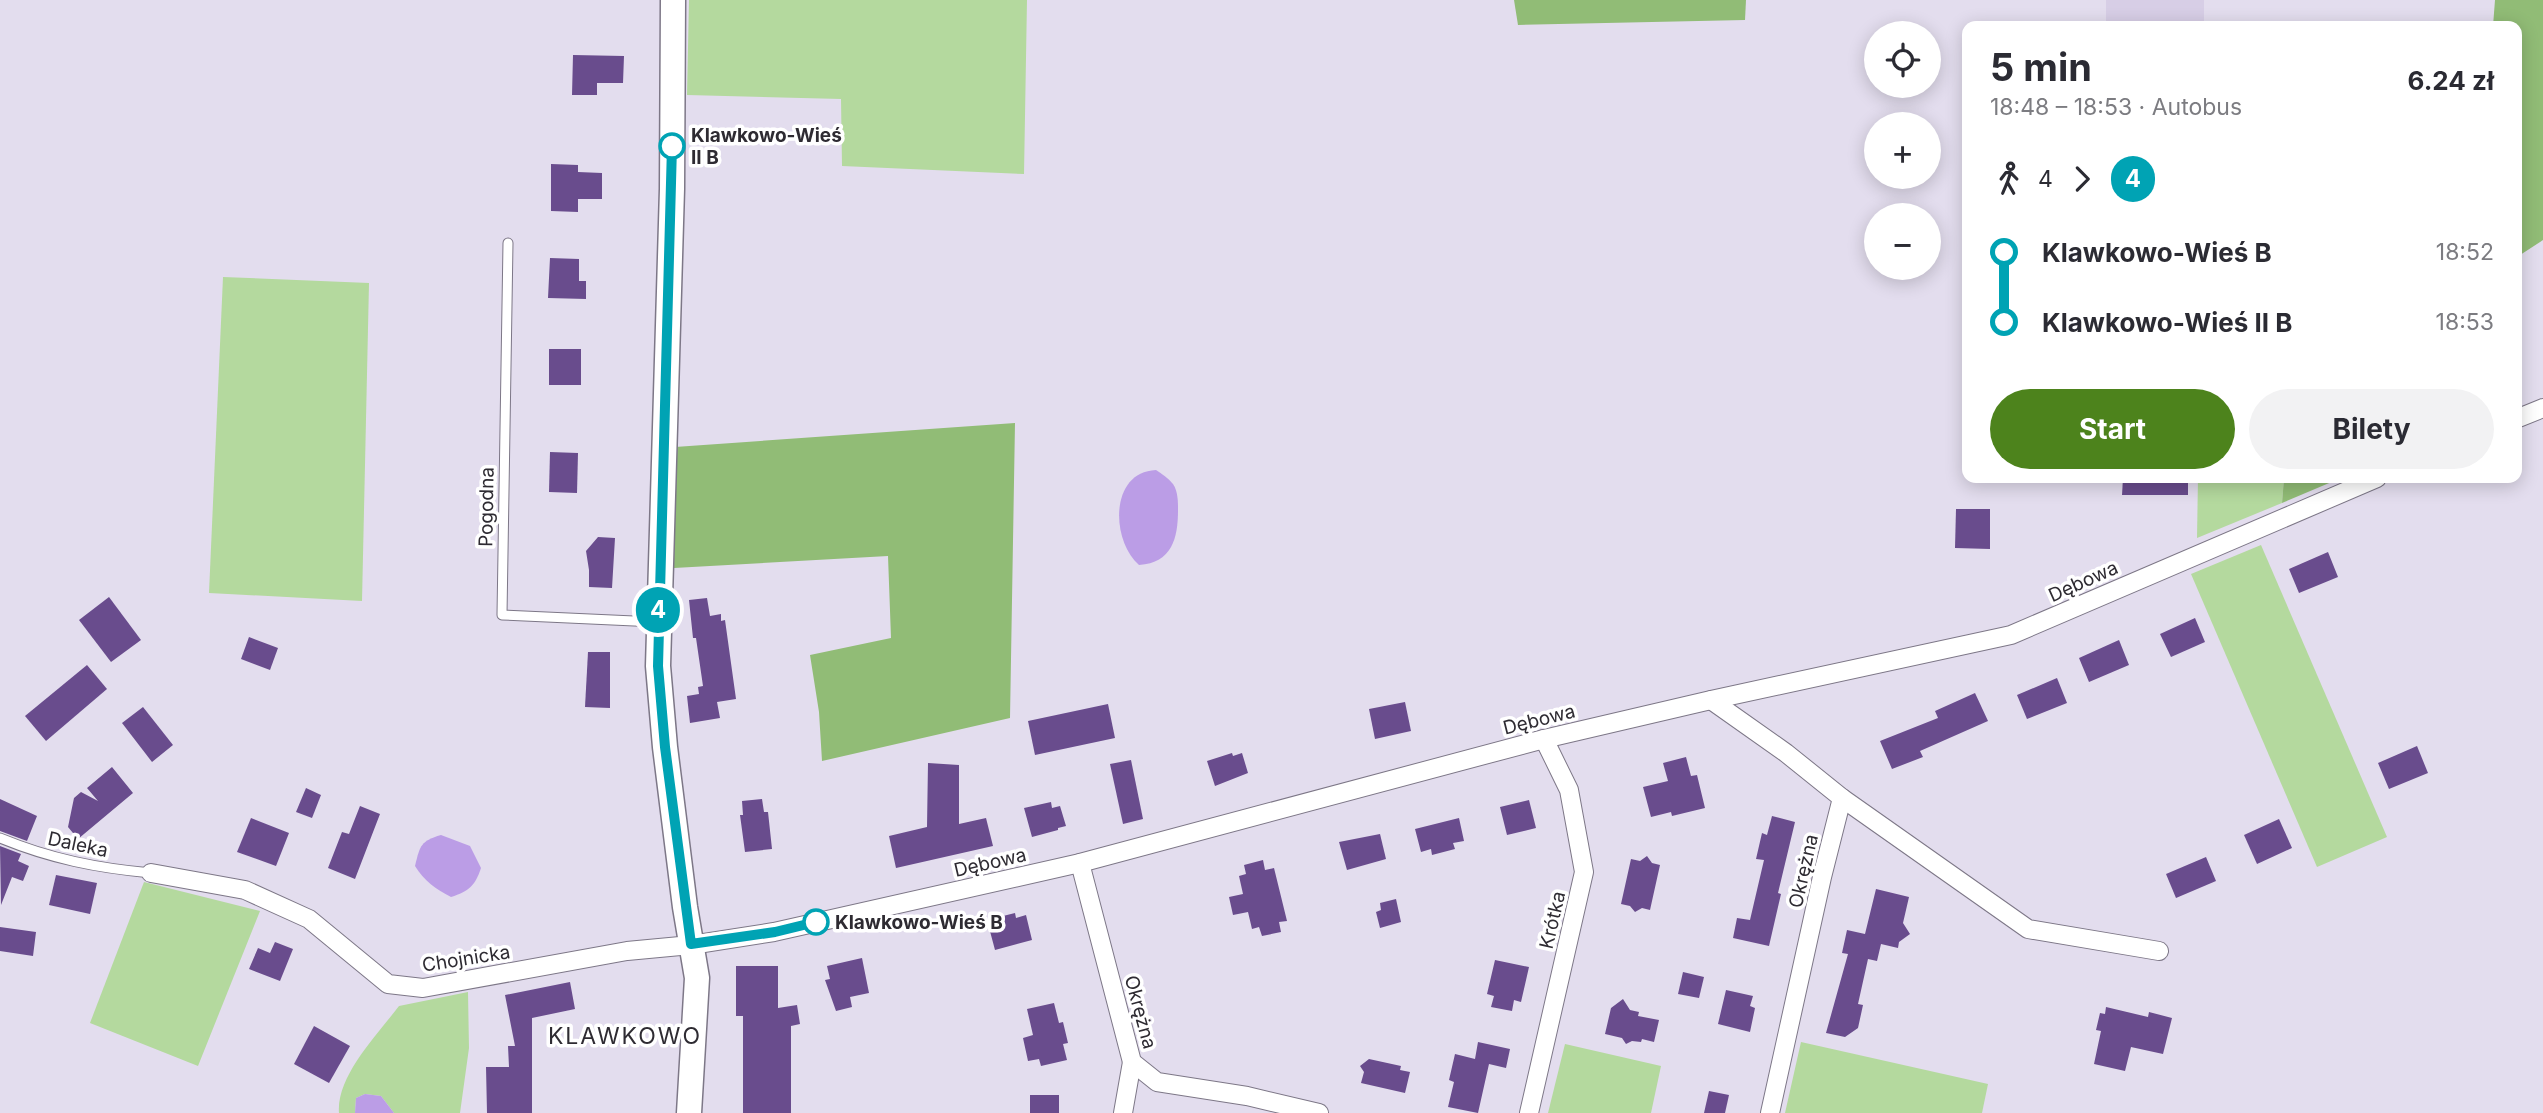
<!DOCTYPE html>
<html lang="pl">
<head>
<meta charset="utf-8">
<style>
	:root { --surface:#fff; --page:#f2f2f3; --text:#2b2b33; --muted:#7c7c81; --accent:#4d831c }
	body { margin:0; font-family:Inter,sans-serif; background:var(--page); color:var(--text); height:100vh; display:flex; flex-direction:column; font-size:26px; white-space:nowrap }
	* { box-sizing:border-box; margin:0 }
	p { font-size:23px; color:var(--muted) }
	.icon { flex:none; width:38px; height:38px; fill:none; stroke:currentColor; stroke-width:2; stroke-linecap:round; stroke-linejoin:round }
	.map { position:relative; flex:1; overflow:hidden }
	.side { position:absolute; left:1962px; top:21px; width:560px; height:462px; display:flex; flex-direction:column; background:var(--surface); border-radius:14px; box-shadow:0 4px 18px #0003 }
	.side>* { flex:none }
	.badge { padding:0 14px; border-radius:23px; font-size:24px; line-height:46px }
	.fabs { position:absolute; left:1864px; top:21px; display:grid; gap:14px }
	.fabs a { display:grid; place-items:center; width:77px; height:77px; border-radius:50%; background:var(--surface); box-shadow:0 4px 18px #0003; font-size:35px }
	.map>.badge { position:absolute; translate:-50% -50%; box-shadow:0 0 0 4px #fff }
	.legs { display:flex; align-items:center; gap:10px; height:77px; padding:0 28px; font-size:23px }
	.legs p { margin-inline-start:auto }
	.summary { display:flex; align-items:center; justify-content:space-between; height:119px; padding:0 28px }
	h1 { font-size:38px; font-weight:700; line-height:52px }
	.cta { display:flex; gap:14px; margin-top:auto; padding:14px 28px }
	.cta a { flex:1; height:80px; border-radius:42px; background:var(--accent); color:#fff; font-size:28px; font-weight:700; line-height:80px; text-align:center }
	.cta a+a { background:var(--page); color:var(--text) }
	ul { padding:0 28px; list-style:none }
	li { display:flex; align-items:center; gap:24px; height:70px; font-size:26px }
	li i { display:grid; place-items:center; width:10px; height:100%; margin:0 9px; background:currentColor }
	li i::after { content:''; width:18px; height:18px; margin:-9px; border:5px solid; border-radius:50%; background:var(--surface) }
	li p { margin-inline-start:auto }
	li:first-child i { background:linear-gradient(#0000 50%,currentColor 0) }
	li:last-child i { background:linear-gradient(currentColor 50%,#0000 0) }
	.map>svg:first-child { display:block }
	.built { fill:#d7cee6 }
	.green { fill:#b4d99e }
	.forest { fill:#91bc76 }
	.water { fill:#bb9de6 }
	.building { fill:#694c8d }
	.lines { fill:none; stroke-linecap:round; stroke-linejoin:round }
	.lane-casing { stroke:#7d7787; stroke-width:11 }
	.street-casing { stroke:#7d7787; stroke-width:20 }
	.secondary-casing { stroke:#7d7787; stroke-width:27 }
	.lane { stroke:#fff; stroke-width:9 }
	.street { stroke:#fff; stroke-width:18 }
	.secondary { stroke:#fff; stroke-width:24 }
	.line-1-casing { stroke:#fff; stroke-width:16 }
	.line-1 { stroke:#00a3b4; stroke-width:10 }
	.stop-1-dot { fill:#fff; stroke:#00a3b4; stroke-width:3.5 }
	.labels { text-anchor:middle; stroke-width:7; stroke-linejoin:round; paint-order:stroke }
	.stop-label { font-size:19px; font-weight:bold; fill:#2e2b32; stroke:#fff; text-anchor:start }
	.street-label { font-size:19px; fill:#2e2b32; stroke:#fff }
	.quarter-label { font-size:23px; letter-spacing:2px; fill:#2e2b32; stroke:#fff }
</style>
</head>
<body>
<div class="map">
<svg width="2543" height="1113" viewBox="0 0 2543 1113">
	<rect width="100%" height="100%" fill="#e3ddee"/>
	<rect class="built" x="2106" y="0" width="98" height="26"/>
	<g class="green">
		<path d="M689 0H1027L1024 174 842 166 841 99 687 95Z"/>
		<path d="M223 277 369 283 362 601 209 593Z"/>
		<path d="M2198 478H2284L2282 503 2197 538Z"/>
		<path d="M2261 545 2387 837 2317 867 2191 574Z"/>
		<path d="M144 882 260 911 198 1066 90 1023Z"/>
		<path d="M468 992 469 1048 460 1113H394L381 1096 365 1094 356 1098 355 1113H339C336 1076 378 1034 399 1006Z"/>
		<path d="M1801 1042 1988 1084 1982 1113H1785Z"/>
		<path d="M1565 1044 1661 1066 1651 1113H1548Z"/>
	</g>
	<g class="forest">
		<path d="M1514 0H1746L1745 20 1518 25Z"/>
		<path d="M2495 0H2543V240L2517 257 2516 26H2493Z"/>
		<path d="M1015 423 1010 718 822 761 819 712 810 655 891 638 888 556 674 568 675 447Z"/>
		<path d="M2284 478H2341L2282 503Z"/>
	</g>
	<g class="water">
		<path d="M1156 470C1162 474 1168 478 1173 484 1178 491 1178 502 1178 510 1178 538 1172 563 1139 565 1111 541 1109 472 1156 470Z"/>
		<path d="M441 835 470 846 481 868C475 886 469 891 451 897 436 889 424 881 415 866 420 845 421 841 441 835Z"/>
		<path d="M365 1094 381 1096 394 1113H355L356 1098Z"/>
	</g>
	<g class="building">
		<path d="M573 55 624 56 623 83H597V95H572Z"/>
		<path d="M551 164 578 165V172L602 173V199H578V212L551 211Z"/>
		<path d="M550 258 579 259V281H586V299L548 298Z"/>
		<rect x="549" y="349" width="32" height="36"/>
		<path d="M550 452 578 453 577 493 549 492Z"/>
		<path d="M2123 478H2188V495H2122Z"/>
		<path d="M1956 509H1990V549L1955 548Z"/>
		<path d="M598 537 615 538 612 588 589 587V570L586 551Z"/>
		<path d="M2328 552 2338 577 2299 593 2289 569Z"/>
		<path d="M109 597 141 640 111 662 79 620Z"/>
		<path d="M707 598 710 616 721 614V621L725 620 736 699 717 702 720 718 690 723 687 696 699 694 698 687 703 686 696 638H693L689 600Z"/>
		<path d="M2195 618 2205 642 2171 657 2160 634Z"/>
		<path d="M249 637 278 648 270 670 241 659Z"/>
		<path d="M2119 640 2129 665 2089 682 2079 658Z"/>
		<path d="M588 652H610V708L585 707Z"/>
		<path d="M87 665 107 689 46 741 25 716Z"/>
		<path d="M2057 678 2067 703 2027 719 2017 695Z"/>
		<path d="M1975 693 1988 721 1920 751 1923 757 1892 769 1880 741 1938 718 1935 711Z"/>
		<path d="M1405 702 1411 731 1375 739 1369 709Z"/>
		<path d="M1108 704 1115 738 1035 755 1028 721Z"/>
		<path d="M143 707 173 745 152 762 122 723Z"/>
		<path d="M2417 746 2428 773 2389 789 2378 763Z"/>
		<path d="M1232 753 1233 756 1242 753 1248 773 1215 786 1207 761Z"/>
		<path d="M1686 757 1691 776 1697 775 1705 808 1672 816 1671 812 1651 817 1643 787 1668 781 1663 763Z"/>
		<path d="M1131 760 1143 819 1123 824 1110 764Z"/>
		<path d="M928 763 959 765V824L986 818 993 846 896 868 889 836 927 827Z"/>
		<path d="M112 767 133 793 78 839 68 827 74 798 81 792 98 801 87 788Z"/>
		<path d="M306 788 321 795 312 818 296 812Z"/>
		<path d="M0 799 37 816 27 841 0 831Z"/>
		<path d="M762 799 764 812H768L772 849 745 852 740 815H743L742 801Z"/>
		<path d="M1529 800 1536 828 1507 835 1500 807Z"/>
		<path d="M1051 802 1052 808 1060 806 1066 826 1058 828V830L1032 837 1024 808Z"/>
		<path d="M360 806 380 814 355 879 328 868 342 832 349 834Z"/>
		<path d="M1772 816 1795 822 1778 893 1781 894 1769 946 1733 938 1737 918 1750 920 1764 860 1756 859 1762 833 1767 835Z"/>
		<path d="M251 818 289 833 276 866 237 852Z"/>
		<path d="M1459 818 1464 841 1453 843 1455 849 1432 855 1431 849 1421 852 1415 829Z"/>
		<path d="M2279 819 2292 848 2257 864 2244 835Z"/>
		<path d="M1380 834 1386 859 1347 870 1339 842Z"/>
		<path d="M0 846 21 854 18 861 29 866 23 881 12 877 1 905Z"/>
		<path d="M1647 856 1652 863 1660 865 1650 910 1642 908 1635 912 1630 906 1621 904 1631 859 1640 861Z"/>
		<path d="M2206 857 2216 881 2176 898 2166 874Z"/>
		<path d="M1263 860 1265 870 1274 868 1287 921 1279 922 1281 932 1262 936 1259 927 1252 929 1248 912 1233 915 1229 897 1243 894 1239 876 1246 874 1244 865Z"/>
		<path d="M56 875 97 883 90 914 49 905Z"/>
		<path d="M1876 889 1909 897 1903 923 1910 934 1899 942 1898 948 1881 944 1877 961 1868 959 1858 1004 1863 1005 1858 1028 1845 1037 1826 1033 1848 954 1842 953 1847 930 1865 934Z"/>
		<path d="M1396 899 1401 922 1380 928 1376 912 1381 910 1380 903Z"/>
		<path d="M1015 913 1016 918 1026 915 1032 940 995 950 987 920Z"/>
		<path d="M0 927 36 932 33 956 0 951Z"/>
		<path d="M275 942 293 949 280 981 249 969 258 948 270 953Z"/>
		<path d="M862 958 869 993 850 997 852 1007 836 1011 825 980 830 979 827 966Z"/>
		<path d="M1495 960 1529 967 1521 1002 1514 1000 1512 1011 1491 1007 1494 996 1487 994Z"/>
		<path d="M736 966H778V1008L797 1005 800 1024 791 1026V1113H743V1016H736Z"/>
		<path d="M1683 972 1704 977 1699 998 1678 994Z"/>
		<path d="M570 982 575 1009 532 1018V1113H487L486 1067H509L508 1046H515L505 995Z"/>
		<path d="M1726 990 1753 996 1750 1006 1755 1008 1750 1032 1718 1024Z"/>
		<path d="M1623 999 1630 1010 1639 1012 1638 1016 1659 1020 1654 1042 1642 1039 1641 1042 1632 1041 1626 1044 1622 1038 1605 1034 1611 1008Z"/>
		<path d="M1054 1003 1059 1023 1063 1022 1068 1043 1063 1044 1067 1060 1041 1066 1039 1059 1028 1061 1023 1038 1033 1035 1027 1009Z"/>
		<path d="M2106 1007 2148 1017 2149 1012 2172 1018 2163 1054 2131 1047 2125 1071 2094 1064 2101 1031 2096 1030 2100 1013 2105 1014Z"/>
		<path d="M314 1026 350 1046 329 1083 294 1064Z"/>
		<path d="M1478 1042 1510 1049 1506 1068 1489 1064 1478 1113 1448 1107 1454 1082 1449 1080 1455 1054 1475 1059Z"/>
		<path d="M1369 1059 1401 1066 1400 1070 1410 1072 1405 1093 1361 1083 1364 1072 1360 1066Z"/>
		<path d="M1709 1091 1729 1095 1725 1113H1704Z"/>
		<rect x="1030" y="1095" width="29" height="18"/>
	</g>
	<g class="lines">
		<defs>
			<g id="lane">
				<path d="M508 243 502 615 656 622"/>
				<path d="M0 838C51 859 97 868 151 873"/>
			</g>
			<g id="street">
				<path d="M2516 419 2543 408"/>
				<path d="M1711 700 1786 753 1842 798 1822 877 1770 1113"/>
				<path d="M1842 798 2028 929 2159 951"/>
				<path d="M1080 863 1132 1062 1157 1082 1247 1096 1319 1113"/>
				<path d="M151 873 245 890 309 919 388 984 423 988 627 951 691 945 774 932 1080 863 1544 739 1711 700 2011 635 2377 478"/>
				<path d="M1123 1113 1132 1062"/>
				<path d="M1529 1113 1584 872 1569 790 1544 739"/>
			</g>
			<path id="secondary" d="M673 0 672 189 658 666 665 747 685 907 697 978 689 1113"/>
		</defs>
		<use href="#lane" class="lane-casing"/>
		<use href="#street" class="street-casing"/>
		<use href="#secondary" class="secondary-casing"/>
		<use href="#lane" class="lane"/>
		<use href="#street" class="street"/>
		<use href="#secondary" class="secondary"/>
	</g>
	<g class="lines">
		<defs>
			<path id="line-1" d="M672 146 658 666 665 747 691 944 775 932 816 922"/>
		</defs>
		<use href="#line-1" class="line-1-casing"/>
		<use href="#line-1" class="line-1"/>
	</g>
	<g class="stop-1-dot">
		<circle cx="672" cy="146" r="12"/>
		<circle cx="816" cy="922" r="12"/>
	</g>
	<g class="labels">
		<g class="stop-label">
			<text x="691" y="142">Klawkowo-Wieś<tspan x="691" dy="22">II B</tspan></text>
			<text x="835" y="929">Klawkowo-Wieś B</text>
		</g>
		<g class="street-label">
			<text transform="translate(486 507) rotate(-89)" y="7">Pogodna</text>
			<text transform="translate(2083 581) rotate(-24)" y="7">Dębowa</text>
			<text transform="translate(1539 719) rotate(-14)" y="7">Dębowa</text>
			<text transform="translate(78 844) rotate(12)" y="7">Daleka</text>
			<text transform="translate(990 862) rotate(-13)" y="7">Dębowa</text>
			<text transform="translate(1803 871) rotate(-77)" y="7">Okrężna</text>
			<text transform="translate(1552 920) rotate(-77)" y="7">Krótka</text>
			<text transform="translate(466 958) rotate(-9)" y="7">Chojnicka</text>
			<text transform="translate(1141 1012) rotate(75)" y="7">Okrężna</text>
		</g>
		<g class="quarter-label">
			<text x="625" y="1044">KLAWKOWO</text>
		</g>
	</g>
</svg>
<div class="fabs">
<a><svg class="icon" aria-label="locate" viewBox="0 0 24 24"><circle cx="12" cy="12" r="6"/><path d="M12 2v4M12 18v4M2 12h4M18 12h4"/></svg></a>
<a>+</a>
<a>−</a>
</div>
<b class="badge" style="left:658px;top:610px;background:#00a3b4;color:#fff">4</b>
<section class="side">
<div class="summary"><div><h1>5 min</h1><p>18:48 – 18:53 · Autobus</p></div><b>6.24 zł</b></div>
<div class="legs"><svg class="icon" aria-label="walk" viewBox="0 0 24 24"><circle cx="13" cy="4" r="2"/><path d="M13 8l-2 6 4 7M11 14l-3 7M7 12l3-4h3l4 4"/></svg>4<svg class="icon" aria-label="forward" viewBox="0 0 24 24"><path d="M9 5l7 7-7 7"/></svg><b class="badge" style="background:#00a3b4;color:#fff">4</b></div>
<ul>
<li><i style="color:#00a3b4"></i><b>Klawkowo-Wieś B</b><p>18:52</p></li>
<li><i style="color:#00a3b4"></i><b>Klawkowo-Wieś II B</b><p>18:53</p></li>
</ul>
<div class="cta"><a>Start</a><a>Bilety</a></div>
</section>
</div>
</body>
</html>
